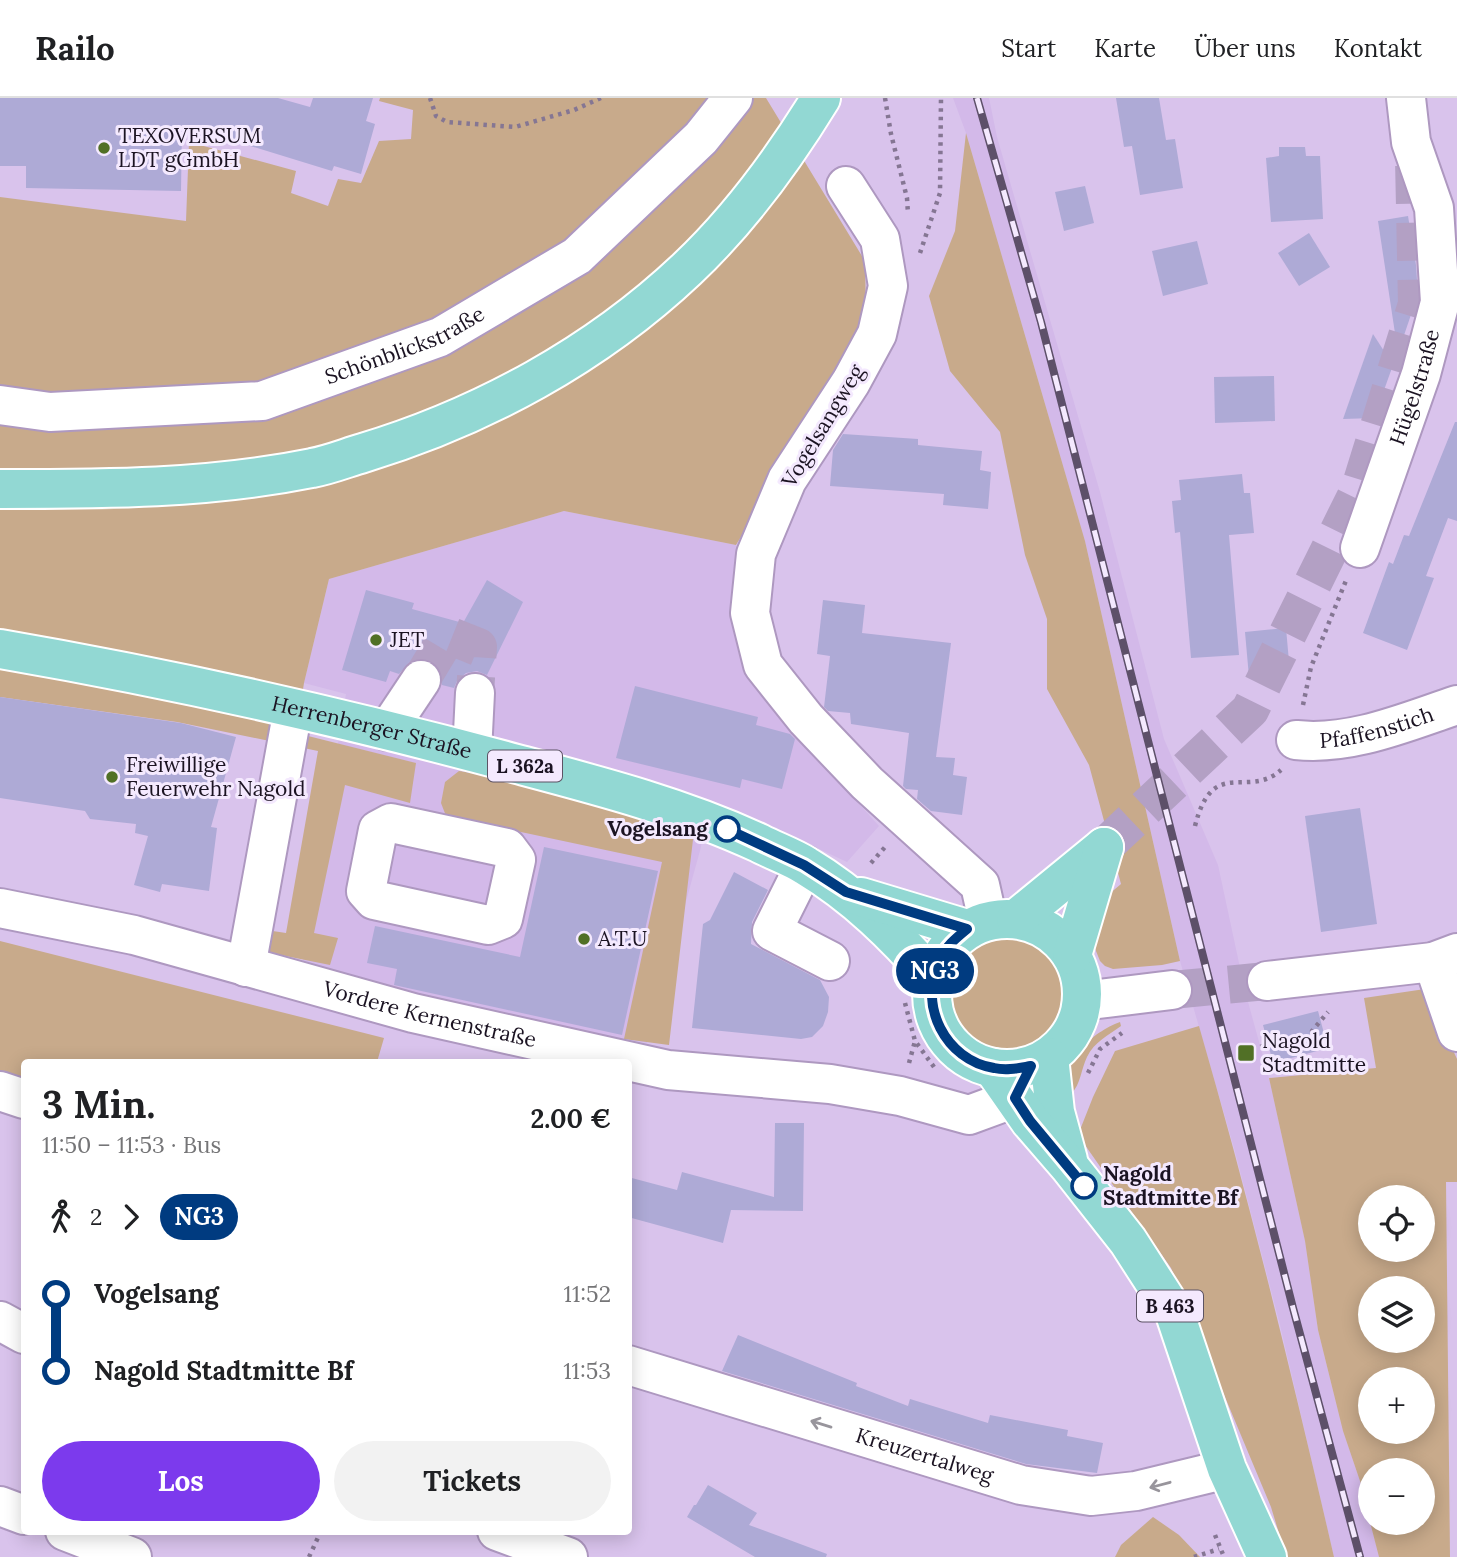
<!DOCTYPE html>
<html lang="de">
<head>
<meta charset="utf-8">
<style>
	:root { --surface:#fff; --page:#f2f2f2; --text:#202124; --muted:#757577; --line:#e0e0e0; --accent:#7c3aed }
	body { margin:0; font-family:Lora,serif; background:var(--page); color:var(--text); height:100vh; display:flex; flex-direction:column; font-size:26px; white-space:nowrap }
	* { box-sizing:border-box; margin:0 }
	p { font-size:23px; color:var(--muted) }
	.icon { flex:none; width:38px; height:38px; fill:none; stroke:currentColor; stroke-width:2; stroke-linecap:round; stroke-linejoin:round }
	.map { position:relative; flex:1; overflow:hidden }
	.sheet { position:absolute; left:21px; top:961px; width:611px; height:476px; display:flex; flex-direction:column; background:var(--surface); border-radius:7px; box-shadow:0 4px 18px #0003 }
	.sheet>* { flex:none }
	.badge { padding:0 14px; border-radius:23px; font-size:24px; line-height:46px }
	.buttons { position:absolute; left:1358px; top:1087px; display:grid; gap:14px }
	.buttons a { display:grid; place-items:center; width:77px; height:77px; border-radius:50%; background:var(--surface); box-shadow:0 4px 18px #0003; font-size:35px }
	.map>.badge { position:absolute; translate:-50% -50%; box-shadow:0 0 0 4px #fff }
	.legs { display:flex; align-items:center; gap:10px; height:77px; padding:0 21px; font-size:23px }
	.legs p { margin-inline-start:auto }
	.summary { display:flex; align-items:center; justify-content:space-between; height:119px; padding:0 21px }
	h1 { font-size:38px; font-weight:700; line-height:52px }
	.button { display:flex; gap:14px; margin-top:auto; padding:14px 21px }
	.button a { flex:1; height:80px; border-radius:42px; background:var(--accent); color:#fff; font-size:28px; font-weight:700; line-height:80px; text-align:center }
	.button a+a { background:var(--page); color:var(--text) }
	ul { padding:0 21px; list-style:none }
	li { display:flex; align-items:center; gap:24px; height:77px; font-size:26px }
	li i { display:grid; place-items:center; width:10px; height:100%; margin:0 9px; background:currentColor }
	li i::after { content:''; width:18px; height:18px; margin:-9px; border:5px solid; border-radius:50%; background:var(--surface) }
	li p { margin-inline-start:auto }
	li:first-child i { background:linear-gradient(#0000 50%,currentColor 0) }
	li:last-child i { background:linear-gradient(currentColor 50%,#0000 0) }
	header { display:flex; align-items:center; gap:42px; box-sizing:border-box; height:98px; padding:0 35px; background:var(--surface); border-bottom:2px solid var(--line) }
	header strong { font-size:33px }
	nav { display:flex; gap:38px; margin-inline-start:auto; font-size:24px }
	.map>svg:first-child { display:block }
	.built { fill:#d3b9e9 }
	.green { fill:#c8aa8b; fill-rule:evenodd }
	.building { fill:#aeaad6 }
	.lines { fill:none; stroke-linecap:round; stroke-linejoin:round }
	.minor-tunnel { stroke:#b3a0c4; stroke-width:38; stroke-dasharray:38 19; stroke-linecap:butt }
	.major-tunnel { stroke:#b3a0c4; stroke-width:38; stroke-dasharray:38 19; stroke-linecap:butt }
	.minor-casing { stroke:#ae98c0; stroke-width:42 }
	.major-casing { stroke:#fff; stroke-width:42 }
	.path { stroke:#857693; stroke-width:4.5; stroke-dasharray:3.5 5; stroke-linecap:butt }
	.minor { stroke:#fff; stroke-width:38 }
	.major { stroke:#92d8d3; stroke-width:38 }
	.rail-casing { stroke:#5d5069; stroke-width:8 }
	.rail { stroke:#f4e9fe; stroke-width:5; stroke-dasharray:16; stroke-linecap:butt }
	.oneway { stroke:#98959c }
	.line-1-casing { stroke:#fff; stroke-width:16 }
	.line-1 { stroke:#003b80; stroke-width:10 }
	.poi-dot { fill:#517026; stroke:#f4e9fe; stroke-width:2.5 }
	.stop-1-dot { fill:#fff; stroke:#003b80; stroke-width:3.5 }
	.labels { text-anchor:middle; stroke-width:6; stroke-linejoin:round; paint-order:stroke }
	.shield { fill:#f4e9fe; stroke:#5c5364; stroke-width:2 }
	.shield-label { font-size:19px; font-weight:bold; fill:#1b1322 }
	.poi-label { font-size:21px; fill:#1b1322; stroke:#f4e9fe; text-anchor:start }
	.street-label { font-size:21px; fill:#1b1322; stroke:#f4e9fe }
	.stop-label { font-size:21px; font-weight:bold; fill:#1b1322; stroke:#f4e9fe; text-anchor:end }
</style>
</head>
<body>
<header>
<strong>Railo</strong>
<nav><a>Start</a><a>Karte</a><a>Über uns</a><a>Kontakt</a></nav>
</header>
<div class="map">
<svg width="1457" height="1459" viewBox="0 0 1457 1459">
	<rect width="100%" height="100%" fill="#d9c3ec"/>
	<g class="built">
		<path d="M953 0H989L997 39 1100 394 1164 641 1218 767 1245 893 1269 980 1305 1143 1318 1232 1343 1333 1361 1386 1379 1459H1334L1280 1227 1234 1050 1180 863 1085 443 966 35Z"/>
		<path d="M564 413 736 447 730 508 745 566 780 618 879 728 847 764 738 713 706 702 701 749 647 945 523 924 302 868 346 596 304 585 329 481Z"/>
	</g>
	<g class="green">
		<path d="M380 0H766L865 163 866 213 851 257 736 447 564 413 329 481 304 585 296 635 416 665 410 705 345 687 314 835 338 840 330 867 266 854V832L286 835 318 653 177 624 0 599V99L186 123 189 44 296 73 291 95 328 108 338 81 361 85 379 43 411 41 413 12 379 3Z"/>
		<path d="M966 35 1085 443 1180 863 1162 867 1113 871 1105 868 1100 863 1092 843 1108 797 1121 786 1089 667 1047 591V521L1025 457 1000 334 950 273 929 198 955 133Z"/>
		<path d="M459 673 474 675 694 733 669 947 624 941 662 764 446 718 441 705 445 684Z"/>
		<circle cx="1007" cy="896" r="57"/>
		<path d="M0 843 384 940 377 964H24V1014L0 1004Z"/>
		<path d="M1425 891 1457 961V1084H1446L1450 1459H1379L1370 1424H1423V1372H1370V1424L1361 1386 1343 1333 1318 1232 1305 1143 1269 980 1376 970 1364 900ZM1370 1099H1423V1152H1370ZM1370 1190H1423V1242H1370ZM1370 1281H1423V1334H1370Z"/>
		<path d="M1120 924 1121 928C1109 937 1094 944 1087 959 1081 971 1081 986 1071 996 1058 963 1093 934 1120 924Z"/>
		<path d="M1199 928C1250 1104 1293 1281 1334 1459H1274L1281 1442 1271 1409 1171 1170 1078 1037 1093 999 1115 953Z"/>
		<path d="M1153 1419 1179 1437 1200 1459H1115L1121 1447Z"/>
	</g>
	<g class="building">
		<path d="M0 0H278L310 9 313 0H373L366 23 375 26 361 76 334 68 332 73 182 27 181 93 26 90V68H0Z"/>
		<path d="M1116 0H1159L1166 42 1175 41 1183 90 1140 97 1132 48 1124 49Z"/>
		<path d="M1279 49H1305L1306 58H1320L1323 121 1271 124 1266 60 1279 58Z"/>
		<path d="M1085 88 1094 125 1064 133 1055 94Z"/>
		<path d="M1408 118 1416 167 1418 196 1398 255 1378 123Z"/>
		<path d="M1309 135 1330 169 1299 188 1278 155Z"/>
		<path d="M1197 143 1208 186 1163 198 1152 153Z"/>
		<path d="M1373 236 1393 267 1374 320 1343 321Z"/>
		<path d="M1274 278 1275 323 1215 325 1214 279Z"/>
		<path d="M1455 324H1457V423L1448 420 1426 478 1434 480 1407 552 1363 535 1389 464 1393 466 1404 437 1409 438Z"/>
		<path d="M843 336 918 341V347L982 353 980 372 991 374 988 411 943 407 944 396 830 388 833 352Z"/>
		<path d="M1242 376 1244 395H1250L1254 435 1229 437 1239 557 1191 560 1180 434 1175 435 1172 403 1181 402 1179 382Z"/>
		<path d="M487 482 523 504 487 577 477 573 466 575 457 583 454 590 442 587 440 572 433 564 422 560 411 563 399 576 390 573 386 584 342 572 366 492 414 505 412 511 463 525Z"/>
		<path d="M823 502 865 507 862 535 951 545 936 659 955 660 953 677 967 679 962 717 931 713 917 701 918 692 906 691 903 688 909 635 851 626 850 615 828 613 824 609 830 558 817 556Z"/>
		<path d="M1286 530 1290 575 1249 579 1245 534Z"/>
		<path d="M635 588 758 619 756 627 790 636 795 641 782 691 742 681 740 690 616 660Z"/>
		<path d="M0 599 181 625 236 639 211 729 217 730 209 793 162 786 160 794 134 787 148 738 135 735 136 726 90 721 85 713 0 700Z"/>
		<path d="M1360 710 1377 826 1321 834 1305 718Z"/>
		<path d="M544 749 658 773 622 937 394 887 397 871 367 865 375 828 520 859Z"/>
		<path d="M734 774 768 792 752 824 751 846 820 882 829 899 828 914 823 928 812 939 801 941 692 930 703 826 710 822Z"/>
		<path d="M1318 913 1328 950 1273 965 1263 927Z"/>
		<path d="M775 1025H804L803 1113 731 1112 723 1145 628 1119V1079L677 1092 682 1074 774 1099Z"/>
		<path d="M738 1237 857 1285 856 1288 908 1308 910 1301 988 1325 990 1317 1068 1332 1067 1338 1103 1345 1097 1375 1026 1366 722 1273Z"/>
		<path d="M708 1387 757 1415 749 1427 827 1456 826 1459H755L687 1419 694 1407H696Z"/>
	</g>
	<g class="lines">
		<g class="minor-tunnel">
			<path d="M421 582 448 537 478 549 475 595"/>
			<path d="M1172 892 1267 883"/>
		</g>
		<path class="major-tunnel" d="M1104 749 1250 612 1360 390 1417 206 1414 61"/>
		<defs>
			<g id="minor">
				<path d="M846 88 880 141 888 188 877 236 851 284 787 382 756 456 750 515 763 567 806 621 867 685 980 787 988 823"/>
				<path id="s1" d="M0 307 50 314 262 303 440 239 577 158 701 40 733 0"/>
				<path id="s2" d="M1360 450 1421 276 1440 204 1434 110 1411 44 1406 0"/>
				<path d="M387 633 421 582"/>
				<path id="s3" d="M1296 642C1351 648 1406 624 1457 607"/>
				<path d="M472 654 475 595"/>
				<path d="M391 725 507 750 516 762 503 821 488 827 374 802 366 793 378 732Z"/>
				<path d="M805 767 772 833 830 863"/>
				<path id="s4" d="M0 810 134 837 413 915 668 972 830 986 900 998 969 1017 1015 1000 1031 968"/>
				<path d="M1433 864 1457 934"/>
				<path d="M246 869 293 611"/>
				<path d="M1267 883 1433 864 1457 855"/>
				<path d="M1082 903 1172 892"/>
				<path d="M0 993 24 1001"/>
				<path d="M0 1223 24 1236"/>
				<path id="s5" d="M628 1267 1021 1387 1091 1398 1136 1393 1227 1371"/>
				<path d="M0 1408 24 1417"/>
				<path d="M65 1433 132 1459"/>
				<path d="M497 1433 568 1459"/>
			</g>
			<g id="major">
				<path d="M0 391C106 391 208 391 312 370 329 367 346 360 363 355 482 319 596 257 687 171 740 121 783 62 821 0"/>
				<path id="s6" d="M0 551C174 581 347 620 517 666 600 688 681 709 759 745 774 753 792 759 806 768 856 798 895 837 933 880"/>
				<path d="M861 799 967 831"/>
				<circle cx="1007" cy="896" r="75"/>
				<path d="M1016 821 1104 749"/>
				<path d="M1072 857 1104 749"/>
				<path d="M1049 959 1055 1014 1068 1062"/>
				<path d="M993 970 1030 1023 1069 1068 1128 1143 1175 1216 1227 1371 1267 1459"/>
			</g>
		</defs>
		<use href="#minor" class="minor-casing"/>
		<use href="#major" class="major-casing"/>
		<g class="path">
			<path d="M430 0 436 18 447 24 515 29 574 12 601 0"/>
			<path d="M885 0 891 36 907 100 908 116"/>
			<path d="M920 155 940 95 941 0"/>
			<path d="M1303 607 1311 569 1347 480"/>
			<path d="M1195 728C1213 657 1247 702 1281 672"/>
			<path d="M871 765 886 748"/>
			<path d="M905 905 915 943 934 969"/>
			<path d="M1311 947 1316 946 1312 933 1328 914"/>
			<path d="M1252 951 1268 947"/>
			<path d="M909 965 915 943"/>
			<path d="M1088 975 1100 951 1122 935"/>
			<path d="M1215 1437 1224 1459"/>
			<path d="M309 1459 321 1433"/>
			<path d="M1194 1459 1219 1451"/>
		</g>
		<use href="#minor" class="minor"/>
		<use href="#major" class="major"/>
		<defs>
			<path id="rail" d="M977 0 1041 224 1293 1210 1360 1459"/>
		</defs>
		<use href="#rail" class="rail-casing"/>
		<use href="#rail" class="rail"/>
	</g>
	<defs><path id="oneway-shaft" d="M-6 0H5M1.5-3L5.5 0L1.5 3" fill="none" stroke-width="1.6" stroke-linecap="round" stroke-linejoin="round" transform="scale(1.75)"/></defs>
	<g class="oneway">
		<use href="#oneway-shaft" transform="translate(821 1326) rotate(-163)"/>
		<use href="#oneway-shaft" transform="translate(1160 1387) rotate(165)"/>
	</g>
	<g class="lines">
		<defs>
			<path id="line-1" d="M727 731 804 767 846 794 967 831C956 840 945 849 939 863 918 907 945 962 994 970 1007 973 1019 970 1031 968L1015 1000 1030 1023 1084 1088"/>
		</defs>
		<use href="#line-1" class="line-1-casing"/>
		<use href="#line-1" class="line-1"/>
	</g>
	<g class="poi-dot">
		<circle cx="104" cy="50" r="7"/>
		<circle cx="376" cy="542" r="7"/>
		<circle cx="112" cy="679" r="7"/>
		<circle cx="584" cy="841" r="7"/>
		<rect x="1237" y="946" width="18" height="18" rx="3.5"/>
	</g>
	<g class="stop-1-dot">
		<circle cx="727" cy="731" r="12"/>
		<circle cx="1084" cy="1088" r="12"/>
	</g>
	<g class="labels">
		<g class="shield">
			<rect x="488" y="652.5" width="74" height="31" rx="5"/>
			<rect x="1137" y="1192.5" width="66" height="31" rx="5"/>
		</g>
		<g class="shield-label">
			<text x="525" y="675">L 362a</text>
			<text x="1170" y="1215">B 463</text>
		</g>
		<g class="poi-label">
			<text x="118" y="45">TEXOVERSUM<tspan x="118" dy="24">LDT gGmbH</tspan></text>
			<text x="390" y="549">JET</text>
			<text x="126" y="674">Freiwillige<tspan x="126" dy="24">Feuerwehr Nagold</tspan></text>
			<text x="598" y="848">A.T.U</text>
			<text x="1262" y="950">Nagold<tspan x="1262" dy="24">Stadtmitte</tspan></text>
		</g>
		<g class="street-label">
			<text dy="7" stroke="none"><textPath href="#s1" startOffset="416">Schönblickstraße</textPath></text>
			<text dy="7" stroke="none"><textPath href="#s2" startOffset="170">Hügelstraße</textPath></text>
			<text transform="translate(823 328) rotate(-59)" y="7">Vogelsangweg</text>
			<text dy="7" stroke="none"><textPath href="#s3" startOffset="82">Pfaffenstich</textPath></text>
			<text dy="7" stroke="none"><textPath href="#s6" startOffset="380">Herrenberger Straße</textPath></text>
			<text dy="7" stroke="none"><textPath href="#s4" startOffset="443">Vordere Kernenstraße</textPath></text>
			<text dy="7" stroke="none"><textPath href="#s5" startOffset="310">Kreuzertalweg</textPath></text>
		</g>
		<g class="stop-label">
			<text x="708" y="738">Vogelsang</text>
			<text x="1103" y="1083" text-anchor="start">Nagold<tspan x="1103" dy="24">Stadtmitte Bf</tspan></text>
		</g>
	</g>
</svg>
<div class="buttons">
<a><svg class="icon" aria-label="locate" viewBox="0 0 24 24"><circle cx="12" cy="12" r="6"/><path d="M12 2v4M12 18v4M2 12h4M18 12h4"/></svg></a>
<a><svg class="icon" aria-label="layers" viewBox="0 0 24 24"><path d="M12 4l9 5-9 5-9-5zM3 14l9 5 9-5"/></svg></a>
<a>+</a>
<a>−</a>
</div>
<b class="badge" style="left:935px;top:873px;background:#003b80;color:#fff">NG3</b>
<section class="sheet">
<div class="summary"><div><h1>3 Min.</h1><p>11:50 – 11:53 · Bus</p></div><b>2.00 €</b></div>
<div class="legs"><svg class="icon" aria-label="walk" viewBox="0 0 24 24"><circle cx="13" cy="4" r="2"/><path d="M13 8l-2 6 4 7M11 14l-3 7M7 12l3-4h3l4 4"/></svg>2<svg class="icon" aria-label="forward" viewBox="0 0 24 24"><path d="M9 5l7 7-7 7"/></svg><b class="badge" style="background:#003b80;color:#fff">NG3</b></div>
<ul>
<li><i style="color:#003b80"></i><b>Vogelsang</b><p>11:52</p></li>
<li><i style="color:#003b80"></i><b>Nagold Stadtmitte Bf</b><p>11:53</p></li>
</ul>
<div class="button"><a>Los</a><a>Tickets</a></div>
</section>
</div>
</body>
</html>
